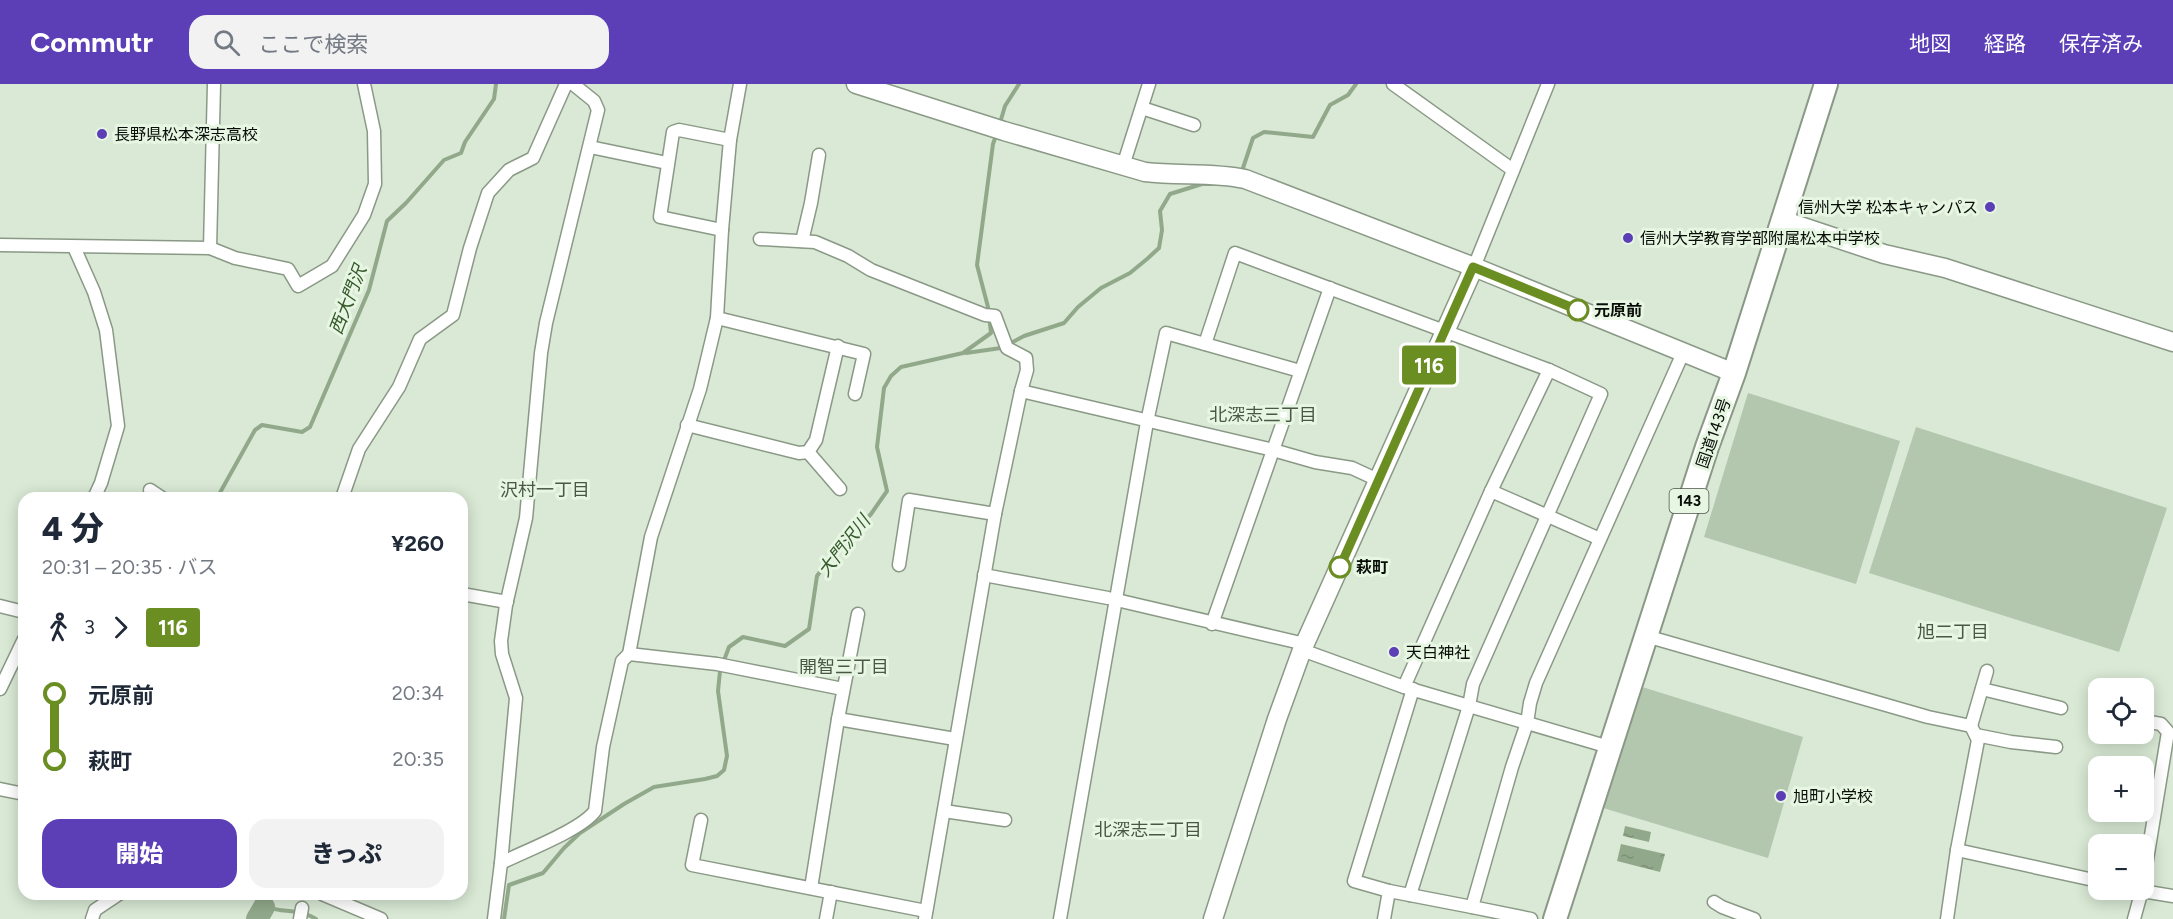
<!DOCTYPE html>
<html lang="ja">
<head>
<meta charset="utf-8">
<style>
	:root { --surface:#fff; --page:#f2f2f3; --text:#1f2937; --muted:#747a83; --accent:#5c3fb7 }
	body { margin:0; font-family:Figtree,"Noto Sans JP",sans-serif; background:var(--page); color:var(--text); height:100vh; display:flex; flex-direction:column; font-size:22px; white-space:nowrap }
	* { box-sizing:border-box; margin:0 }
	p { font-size:20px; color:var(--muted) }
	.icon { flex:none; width:33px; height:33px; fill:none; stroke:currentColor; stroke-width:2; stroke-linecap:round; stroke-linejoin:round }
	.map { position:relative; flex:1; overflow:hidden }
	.details { position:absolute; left:18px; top:408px; width:450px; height:408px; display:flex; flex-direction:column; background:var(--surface); border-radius:18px; box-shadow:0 3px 15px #0003 }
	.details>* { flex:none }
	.badge { padding:0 12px; border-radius:4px; font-size:21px; line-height:39px }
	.buttons { position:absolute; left:2088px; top:594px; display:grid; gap:12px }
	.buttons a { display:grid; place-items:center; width:66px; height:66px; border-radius:12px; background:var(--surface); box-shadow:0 3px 15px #0003; font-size:30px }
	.map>.badge { position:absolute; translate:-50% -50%; box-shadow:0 0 0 3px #fff }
	.legs { display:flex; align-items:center; gap:9px; height:66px; padding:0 24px; font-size:20px }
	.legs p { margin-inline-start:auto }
	.headline { display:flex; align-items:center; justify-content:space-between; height:102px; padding:0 24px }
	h1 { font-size:33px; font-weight:800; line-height:45px }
	.action { display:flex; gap:12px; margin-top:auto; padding:12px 24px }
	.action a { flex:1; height:69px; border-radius:18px; background:var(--accent); color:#fff; font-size:24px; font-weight:800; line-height:69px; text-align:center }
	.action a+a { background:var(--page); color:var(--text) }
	ul { padding:0 24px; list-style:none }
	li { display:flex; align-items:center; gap:21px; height:66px; font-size:22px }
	li i { display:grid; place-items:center; width:9px; height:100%; margin:0 8px; background:currentColor }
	li i::after { content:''; width:15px; height:15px; margin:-8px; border:4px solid; border-radius:50%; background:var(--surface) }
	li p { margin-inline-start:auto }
	li:first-child i { background:linear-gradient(#0000 50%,currentColor 0) }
	li:last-child i { background:linear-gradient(currentColor 50%,#0000 0) }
	header { display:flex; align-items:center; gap:36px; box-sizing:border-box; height:84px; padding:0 30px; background:var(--accent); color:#fff }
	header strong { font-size:28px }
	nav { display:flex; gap:33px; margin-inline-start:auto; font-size:21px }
	.search { width:420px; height:54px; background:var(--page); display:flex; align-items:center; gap:15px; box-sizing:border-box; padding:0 21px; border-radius:18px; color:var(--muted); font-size:22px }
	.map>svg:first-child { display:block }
	.garden { fill:#b3c6ae }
	.water { fill:url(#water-ripples) }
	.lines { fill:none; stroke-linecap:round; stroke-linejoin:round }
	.stream { stroke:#91a98a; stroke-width:4 }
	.river { stroke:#91a98a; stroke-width:22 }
	.street-casing { stroke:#8a9986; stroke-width:15 }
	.secondary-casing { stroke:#8a9986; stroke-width:21 }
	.highway-casing { stroke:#8a9986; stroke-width:26 }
	.street { stroke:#fff; stroke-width:12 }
	.secondary { stroke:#fff; stroke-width:18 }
	.highway { stroke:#fff; stroke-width:22 }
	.line-1-casing { stroke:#fff; stroke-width:14 }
	.line-1 { stroke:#6b8e23; stroke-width:9 }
	.poi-dot { fill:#5c3fb7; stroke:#e6f6e2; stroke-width:2 }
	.stop-1-dot { fill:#fff; stroke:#6b8e23; stroke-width:3 }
	.labels { text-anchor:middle; stroke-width:6; stroke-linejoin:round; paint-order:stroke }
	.shield { fill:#e6f6e2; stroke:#4b5349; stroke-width:1.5 }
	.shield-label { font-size:15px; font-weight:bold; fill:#080d07 }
	.poi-label { font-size:16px; fill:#080d07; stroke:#e6f6e2; text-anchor:start }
	.stop-label { font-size:16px; font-weight:bold; fill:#080d07; stroke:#e6f6e2; text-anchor:start }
	.street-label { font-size:16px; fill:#080d07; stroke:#e6f6e2 }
	.water-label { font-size:18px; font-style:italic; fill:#36592b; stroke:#e6f6e2 }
	.neighbourhood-label { font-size:18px; fill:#4a5746; stroke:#e6f6e2 }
</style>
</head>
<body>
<header>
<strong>Commutr</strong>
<div class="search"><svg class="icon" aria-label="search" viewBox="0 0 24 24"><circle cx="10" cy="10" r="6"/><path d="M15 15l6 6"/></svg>ここで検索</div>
<nav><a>地図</a><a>経路</a><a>保存済み</a></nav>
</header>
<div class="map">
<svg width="2173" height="835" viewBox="0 0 2173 835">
	<defs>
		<pattern id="water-ripples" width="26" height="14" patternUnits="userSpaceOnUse" patternTransform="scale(1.5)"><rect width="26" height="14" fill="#91a98a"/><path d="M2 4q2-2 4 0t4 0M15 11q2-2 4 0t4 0" fill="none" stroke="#7c9076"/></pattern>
	</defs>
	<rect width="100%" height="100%" fill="#d9e9d5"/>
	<g class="garden">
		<path d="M1748 309 1900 357 1856 500 1704 453Z"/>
		<path d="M1916 343 2167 424 2119 568 1869 489Z"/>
		<path d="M1639 602 1803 653 1768 774 1600 723Z"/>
	</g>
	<g class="water">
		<path d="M1625 742 1651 748 1649 758 1623 752Z"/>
		<path d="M1621 760 1665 770 1660 788 1617 777Z"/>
	</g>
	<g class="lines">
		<g class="stream">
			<path d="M1000 39 1005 22 1019 0"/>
			<path d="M1241 90 1253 54 1264 48 1313 53 1330 21 1348 11 1356 0"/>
			<path d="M1009 260 1024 252 1064 239 1078 223 1101 204 1130 189 1147 175 1159 164 1162 146 1160 127 1170 110 1202 100H1214"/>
			<path d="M966 269 1001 264"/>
			<path d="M217 414 255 346 262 341 302 348 310 343 369 206 387 137 406 119 444 76 461 69 465 58 494 15 496 0"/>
			<path d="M252 810C271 835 292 820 316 835"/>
			<path d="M504 835 509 801 543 789 564 764 580 749 624 720 654 703 705 695 717 692 724 686 727 672 718 607 720 587 729 563 743 553 785 562 809 545 817 492 832 471 871 430 887 407 877 363 884 304 891 292 901 283 963 269 991 249 988 223 977 181 993 60 997 49"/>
		</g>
		<path class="river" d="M257 835 264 823"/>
		<defs>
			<g id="street">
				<path d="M1393 0 1513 86"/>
				<path d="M1142 24 1194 41"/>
				<path d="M590 63 667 79"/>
				<path d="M1123 82 1149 0"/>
				<path d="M722 146 660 133 673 48 679 46 730 56"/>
				<path d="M760 155 815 158 848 172 871 186 985 231 995 232 1007 264 1026 274 1027 286 1021 307"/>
				<path d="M802 157 811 119 819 71"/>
				<path d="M0 161 210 164 235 174 288 185 298 202 332 182 364 131 375 100 374 47 364 0"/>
				<path d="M74 163 94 208 106 246 118 342 101 399 94 414"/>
				<path d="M210 164 214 0"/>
				<path d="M1474 183 1548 0"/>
				<path d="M717 234 864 270 855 310"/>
				<path d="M1205 260 1235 169 1549 286 1601 310 1473 600 1469 622 1410 811"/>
				<path d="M687 341 799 369 808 368 816 356 838 262"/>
				<path d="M808 368 840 405"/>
				<path d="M150 406 162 414"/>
				<path d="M1491 407 1600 455"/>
				<path d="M342 414 359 365 399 303 420 255 453 231 470 164 488 109 509 86 533 74 566 0"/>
				<path d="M899 481 909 416 995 430"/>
				<path d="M984 491 1108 514 1305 560"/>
				<path d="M462 510 507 518"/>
				<path d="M0 522 24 528"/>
				<path d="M1212 540 1330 204"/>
				<path d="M1646 552 1928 633 1971 642 1978 656 1957 766 1947 835"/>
				<path d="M1302 566 1404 603 1609 663"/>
				<path d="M629 570 717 580 843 605"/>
				<path d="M1404 603 1491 407 1549 286"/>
				<path d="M0 605 24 555"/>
				<path d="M1413 605 1354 797 1389 807 1472 823"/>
				<path d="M1982 605 2061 624"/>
				<path d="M838 635 955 655"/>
				<path d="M2144 637 2161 640 2168 648 2144 794"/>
				<path d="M1971 642 1987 587"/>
				<path d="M1976 651 2011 658 2056 663"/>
				<path d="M0 705 24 710"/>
				<path d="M944 727 1005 736"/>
				<path d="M701 736 692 781 926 827"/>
				<path d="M1957 766 2098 797"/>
				<path d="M501 779C525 767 581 746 595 727L603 663 622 577 629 570 651 453 700 305 717 234 722 146 730 56 740 0"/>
				<path d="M811 804 838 635 858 530"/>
				<path d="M2136 806 2173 812"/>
				<path d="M322 810 381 835"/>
				<path d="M1714 818 1722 823 1754 835"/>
				<path d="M92 835 95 826 119 810"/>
				<path d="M300 835 302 824"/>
				<path d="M494 835 501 779 516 614 502 570 501 557 506 521 526 434 541 269 546 239 598 26 594 17 573 0"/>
				<path d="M826 835 831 808"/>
				<path d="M925 835 995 430 1021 307 1273 366 1315 378 1352 384 1378 396"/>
				<path d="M1060 835 1147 338 1166 249 1300 287"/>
				<path d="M1384 835 1389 807"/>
				<path d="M1531 835 1472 823 1512 683 1527 639 1530 619 1536 599 1683 269"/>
				<path d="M2134 835 2142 806"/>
			</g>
			<g id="secondary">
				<path d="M856 0 1004 47 1145 88C1179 92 1213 88 1245 95L1474 183 1734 289"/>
				<path d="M1782 136 1884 170 1945 184 2173 258"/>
				<path d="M1213 835 1277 635 1302 566 1474 183"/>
			</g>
			<path id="highway" d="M1555 835 1707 363 1734 289 1826 0"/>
		</defs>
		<use href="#street" class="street-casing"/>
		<use href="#secondary" class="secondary-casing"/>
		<use href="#highway" class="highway-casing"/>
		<use href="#street" class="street"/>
		<use href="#secondary" class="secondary"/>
		<use href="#highway" class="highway"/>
	</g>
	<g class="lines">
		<defs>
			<path id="line-1" d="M1340 483 1473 183 1578 226"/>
		</defs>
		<use href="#line-1" class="line-1-casing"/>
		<use href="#line-1" class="line-1"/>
	</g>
	<g class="poi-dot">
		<circle cx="102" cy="50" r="6"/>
		<circle cx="1990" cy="123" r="6"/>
		<circle cx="1628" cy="154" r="6"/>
		<circle cx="1394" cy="568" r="6"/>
		<circle cx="1781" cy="712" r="6"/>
	</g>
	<g class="stop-1-dot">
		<circle cx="1578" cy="226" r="10"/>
		<circle cx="1340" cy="483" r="10"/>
	</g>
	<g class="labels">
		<rect class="shield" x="1669.5" y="405" width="39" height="24" rx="4.5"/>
		<g class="shield-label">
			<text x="1689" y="422">143</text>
		</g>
		<g class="poi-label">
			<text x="114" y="56">長野県松本深志高校</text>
			<text x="1978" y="129" text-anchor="end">信州大学 松本キャンパス</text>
			<text x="1640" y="160">信州大学教育学部附属松本中学校</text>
			<text x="1406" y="574">天白神社</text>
			<text x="1793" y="718">旭町小学校</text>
		</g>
		<g class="stop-label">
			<text x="1594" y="232">元原前</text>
			<text x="1356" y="489">萩町</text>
		</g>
		<g class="street-label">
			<text transform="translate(1713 349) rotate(-71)" y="6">国道143号</text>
		</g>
		<g class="water-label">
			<text transform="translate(348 216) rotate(-69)" y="6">西大門沢</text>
			<text transform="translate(844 462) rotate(-52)" y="6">大門沢川</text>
		</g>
		<g class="neighbourhood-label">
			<text x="1263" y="337">北深志三丁目</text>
			<text x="545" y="412">沢村一丁目</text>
			<text x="1953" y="554">旭二丁目</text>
			<text x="844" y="589">開智三丁目</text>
			<text x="1148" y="752">北深志二丁目</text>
		</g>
	</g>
</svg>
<div class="buttons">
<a><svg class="icon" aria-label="locate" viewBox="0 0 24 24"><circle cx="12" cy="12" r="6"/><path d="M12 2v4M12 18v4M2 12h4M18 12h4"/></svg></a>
<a>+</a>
<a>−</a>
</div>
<b class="badge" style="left:1429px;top:281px;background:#6b8e23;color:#fff">116</b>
<section class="details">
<div class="headline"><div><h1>4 分</h1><p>20:31 – 20:35 · バス</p></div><b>¥260</b></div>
<div class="legs"><svg class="icon" aria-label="walk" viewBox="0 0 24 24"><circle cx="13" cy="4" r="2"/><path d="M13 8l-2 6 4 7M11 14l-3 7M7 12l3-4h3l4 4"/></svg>3<svg class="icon" aria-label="forward" viewBox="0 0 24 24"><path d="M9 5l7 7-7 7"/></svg><b class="badge" style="background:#6b8e23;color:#fff">116</b></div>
<ul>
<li><i style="color:#6b8e23"></i><b>元原前</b><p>20:34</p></li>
<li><i style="color:#6b8e23"></i><b>萩町</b><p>20:35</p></li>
</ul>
<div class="action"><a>開始</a><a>きっぷ</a></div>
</section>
</div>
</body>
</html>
